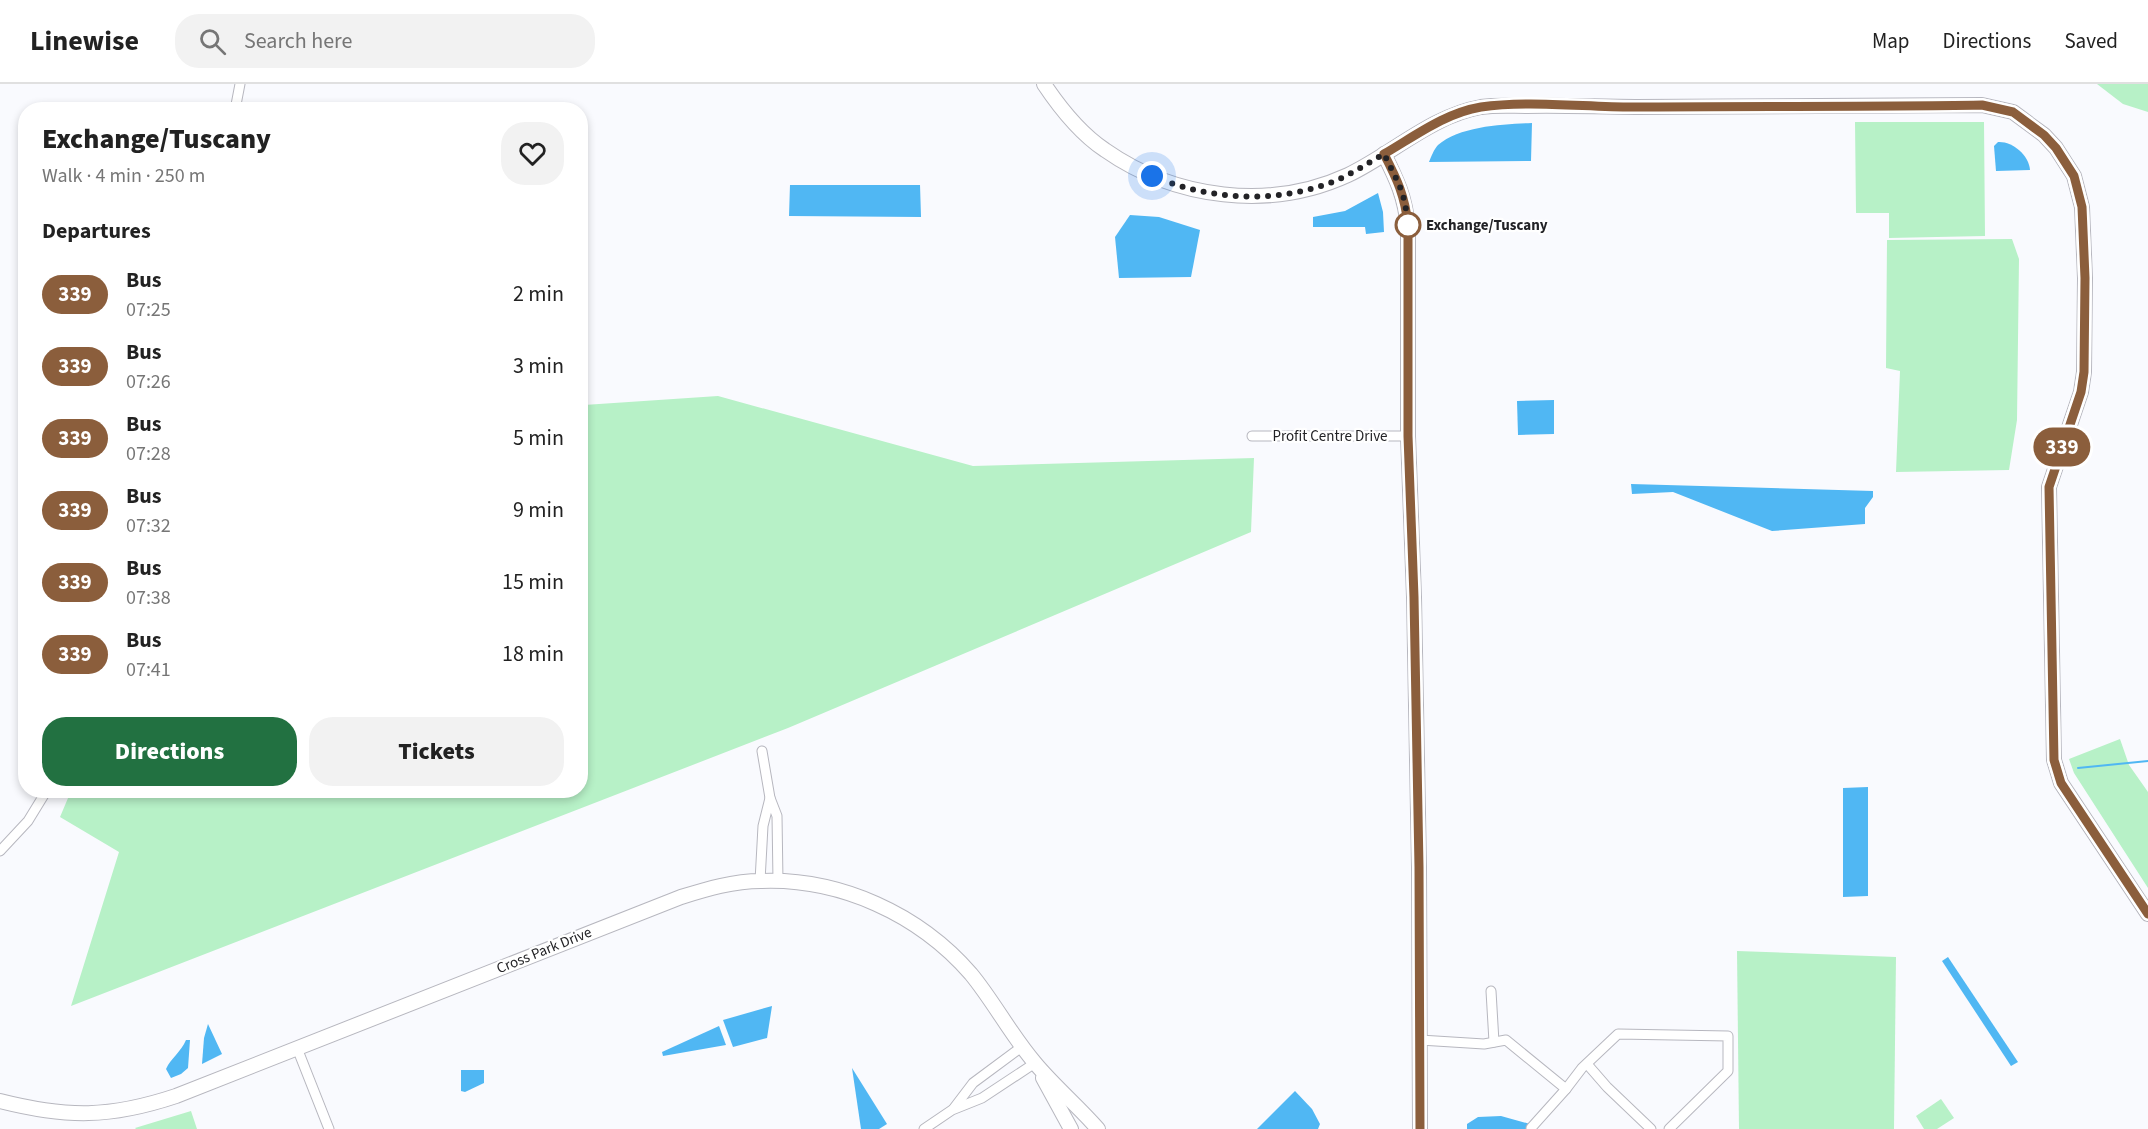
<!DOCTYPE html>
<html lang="en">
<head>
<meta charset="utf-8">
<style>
	:root { --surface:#fff; --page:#f2f2f2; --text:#222; --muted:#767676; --line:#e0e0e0; --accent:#227141 }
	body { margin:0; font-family:"Source Sans 3",sans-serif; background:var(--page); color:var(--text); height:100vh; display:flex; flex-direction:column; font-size:22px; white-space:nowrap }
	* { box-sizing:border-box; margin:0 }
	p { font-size:20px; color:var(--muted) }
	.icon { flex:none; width:33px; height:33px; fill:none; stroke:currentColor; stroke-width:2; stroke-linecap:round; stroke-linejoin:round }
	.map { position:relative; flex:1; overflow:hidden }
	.drawer { position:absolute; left:18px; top:18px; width:570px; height:696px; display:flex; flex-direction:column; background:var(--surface); border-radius:24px; box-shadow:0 3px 9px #0003 }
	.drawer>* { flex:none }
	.badge { padding:0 12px; border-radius:20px; font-size:21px; line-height:39px }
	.you { position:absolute; width:30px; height:30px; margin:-15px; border:4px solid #fff; border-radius:50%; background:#1a73e8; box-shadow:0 0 0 9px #1a73e833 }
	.map>.badge { position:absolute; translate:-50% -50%; box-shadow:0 0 0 3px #fff }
	h2 { padding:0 24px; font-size:22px; line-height:54px }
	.round { display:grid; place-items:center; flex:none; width:63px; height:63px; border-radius:24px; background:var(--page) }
	.overview { display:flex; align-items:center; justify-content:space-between; height:102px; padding:0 24px }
	h1 { font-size:28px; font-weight:800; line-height:45px }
	.button { display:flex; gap:12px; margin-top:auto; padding:12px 24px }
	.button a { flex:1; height:69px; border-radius:24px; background:var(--accent); color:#fff; font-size:24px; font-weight:800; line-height:69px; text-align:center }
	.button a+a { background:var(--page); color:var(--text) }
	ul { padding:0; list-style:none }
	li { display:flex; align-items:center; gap:18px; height:72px; padding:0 24px }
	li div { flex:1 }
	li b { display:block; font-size:22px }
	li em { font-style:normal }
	li .badge { min-width:66px; font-weight:700; text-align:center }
	header { display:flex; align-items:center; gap:36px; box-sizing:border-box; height:84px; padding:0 30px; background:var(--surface); border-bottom:2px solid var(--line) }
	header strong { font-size:28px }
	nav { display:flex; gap:33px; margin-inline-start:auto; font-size:21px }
	.search { width:420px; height:54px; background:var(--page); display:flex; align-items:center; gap:15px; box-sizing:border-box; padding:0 21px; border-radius:24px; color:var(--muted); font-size:22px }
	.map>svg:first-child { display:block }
	.green { fill:#b7f1c7 }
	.water { fill:#50b7f3 }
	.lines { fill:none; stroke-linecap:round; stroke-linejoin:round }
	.stream { stroke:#50b7f3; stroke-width:2 }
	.street-casing { stroke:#b7b7bf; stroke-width:11 }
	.secondary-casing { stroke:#b7b7bf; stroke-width:16 }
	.street { stroke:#fff; stroke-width:9 }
	.secondary { stroke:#fff; stroke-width:14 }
	.line-casing { stroke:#fff; stroke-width:14 }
	.line { stroke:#8b5e3c; stroke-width:9 }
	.walk { stroke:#232326; stroke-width:6; stroke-dasharray:0 10.8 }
	.stop-dot { fill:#fff; stroke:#8b5e3c; stroke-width:3 }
	.labels { text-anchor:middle; stroke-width:4.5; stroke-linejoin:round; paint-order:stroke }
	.stop-label { font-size:15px; font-weight:bold; fill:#232326; stroke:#fff; text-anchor:start }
	.street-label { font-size:15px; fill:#232326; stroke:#fff }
</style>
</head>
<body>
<header>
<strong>Linewise</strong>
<div class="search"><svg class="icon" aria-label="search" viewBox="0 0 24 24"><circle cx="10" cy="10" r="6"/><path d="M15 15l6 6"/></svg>Search here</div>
<nav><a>Map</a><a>Directions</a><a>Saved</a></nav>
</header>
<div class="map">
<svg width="2148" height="1045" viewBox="0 0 2148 1045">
	<rect width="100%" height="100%" fill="#f9fafe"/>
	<g class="green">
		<path d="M2097 0H2148V28L2123 20Z"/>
		<path d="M1855 38H1984L1985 152 1889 154V129H1856Z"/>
		<path d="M2012 155 2019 175 2017 336 2009 386 1896 388 1900 287 1886 284 1887 156Z"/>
		<path d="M718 312 973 382 1254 374 1251 448 788 644 71 922 119 768 60 733 71 707 580 706V459L584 321Z"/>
		<path d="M2120 655 2129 681 2148 708V804L2074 689 2069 675Z"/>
		<path d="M1737 867 1896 873 1894 1045H1739Z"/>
		<path d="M1941 1015 1954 1034 1937 1045H1924L1916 1032Z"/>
		<path d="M191 1027 197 1045H136L135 1044Z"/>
	</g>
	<g class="water">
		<path d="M1532 39 1531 77 1429 78C1431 73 1434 65 1438 61 1460 42 1504 40 1532 39Z"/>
		<path d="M1998 58C2012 57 2029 71 2030 86L1996 87 1994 62Z"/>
		<path d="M790 101H920L921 133 789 132Z"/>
		<path d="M1378 109 1383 128 1384 148 1366 150 1365 143H1313V133L1345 127Z"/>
		<path d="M1130 131 1159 133 1200 146 1191 193 1119 194 1115 153Z"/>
		<path d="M1554 316V350L1518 351 1517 317Z"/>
		<path d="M1631 400 1873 407V413L1865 424V440L1772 447 1673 408 1632 410Z"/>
		<path d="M1868 703V812L1843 813V704Z"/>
		<path d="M1948 873 2018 978 2011 982 1942 877Z"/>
		<path d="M772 922 767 954 733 963 723 936Z"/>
		<path d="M208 940 222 970 202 980 204 954Z"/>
		<path d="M719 942 726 961 663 972 662 968Z"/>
		<path d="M186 956H190L188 984 181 990 171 994 166 985C171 974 181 968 186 956Z"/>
		<path d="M852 984 887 1040 879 1045H861Z"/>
		<path d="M461 986H484V999L465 1008 461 1007Z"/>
		<path d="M1295 1007 1312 1025 1320 1040 1318 1045H1257Z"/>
		<path d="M1501 1032 1530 1040 1531 1045H1467V1040L1478 1033Z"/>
	</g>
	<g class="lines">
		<path class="stream" d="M2078 684 2148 677"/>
		<defs>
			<g id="street">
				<path d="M235 26 240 0"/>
				<path d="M1252 352H1408"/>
				<path d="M762 667 770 714 777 732 778 797"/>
				<path d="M0 767 28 737 47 706"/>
				<path d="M760 797 763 742 770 714"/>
				<path d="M1491 907 1494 958"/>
				<path d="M1420 956 1484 960 1506 956 1566 1005 1582 984 1618 950 1728 952V987L1669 1045"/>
				<path d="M297 964 329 1045"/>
				<path d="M1587 980 1607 1003 1651 1045"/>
				<path d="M954 1024 973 999 1023 962"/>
				<path d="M1531 1044 1566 1005"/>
				<path d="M924 1045 952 1026 982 1014 1035 979"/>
			</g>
			<g id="secondary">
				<path d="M1044 0C1060 24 1081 50 1105 66 1175 115 1270 127 1348 91 1392 70 1431 32 1481 23 1496 21 1511 22 1526 22 1563 21 1600 23 1636 23 1752 23 1867 22 1982 21L2013 28 2044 51 2056 64 2074 92 2082 123 2085 194 2084 288 2081 308 2049 403 2054 676 2061 699 2148 830"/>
				<path d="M1384 70C1397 96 1405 113 1408 143V352L1414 513 1419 783 1420 1045"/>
				<path d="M1043 994 1071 1045"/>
				<path d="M0 1017C67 1034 110 1034 176 1012L681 813C707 805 733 797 761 797 840 794 919 830 971 890 994 918 1011 951 1035 979 1054 1002 1078 1022 1098 1045"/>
			</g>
		</defs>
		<use href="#street" class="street-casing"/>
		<use href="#secondary" class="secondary-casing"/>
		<use href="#street" class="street"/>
		<use href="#secondary" class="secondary"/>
	</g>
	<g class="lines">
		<defs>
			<path id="line" d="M1420 1045 1419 783 1414 513 1408 352V141C1405 112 1397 95 1384 70 1415 52 1445 29 1481 23 1528 16 1584 23 1632 23 1749 22 1865 23 1982 21L2013 28 2044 51 2056 64 2074 92 2082 123 2085 194 2084 288 2081 308 2049 403 2054 676 2061 699 2148 830"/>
		</defs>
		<use href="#line" class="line-casing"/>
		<use href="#line" class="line"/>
		<path class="walk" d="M1152 92C1207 115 1269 120 1327 100 1347 93 1365 81 1384 70L1399 100 1405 118 1408 141"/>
	</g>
	<circle class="stop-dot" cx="1408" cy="141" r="12"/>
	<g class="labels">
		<g class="stop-label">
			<text x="1426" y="146">Exchange/Tuscany</text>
		</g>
		<g class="street-label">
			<text x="1330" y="357">Profit Centre Drive</text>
			<text transform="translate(544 866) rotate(-22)" y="5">Cross Park Drive</text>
		</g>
	</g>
</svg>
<div class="you" style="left:1152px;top:92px"></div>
<b class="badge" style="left:2062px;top:363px;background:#8b5e3c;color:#fff">339</b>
<section class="drawer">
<div class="overview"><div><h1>Exchange/Tuscany</h1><p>Walk · 4 min · 250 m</p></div><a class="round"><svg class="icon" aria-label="heart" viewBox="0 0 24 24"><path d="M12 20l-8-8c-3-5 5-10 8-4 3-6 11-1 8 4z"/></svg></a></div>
<h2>Departures</h2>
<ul>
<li><span class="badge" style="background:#8b5e3c;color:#fff">339</span><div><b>Bus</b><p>07:25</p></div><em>2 min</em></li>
<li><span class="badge" style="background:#8b5e3c;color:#fff">339</span><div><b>Bus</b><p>07:26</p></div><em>3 min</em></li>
<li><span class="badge" style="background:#8b5e3c;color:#fff">339</span><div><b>Bus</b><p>07:28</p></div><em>5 min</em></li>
<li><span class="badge" style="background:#8b5e3c;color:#fff">339</span><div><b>Bus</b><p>07:32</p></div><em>9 min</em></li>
<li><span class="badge" style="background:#8b5e3c;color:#fff">339</span><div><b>Bus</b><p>07:38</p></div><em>15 min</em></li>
<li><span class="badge" style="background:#8b5e3c;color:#fff">339</span><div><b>Bus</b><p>07:41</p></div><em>18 min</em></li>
</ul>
<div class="button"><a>Directions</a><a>Tickets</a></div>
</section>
</div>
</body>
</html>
